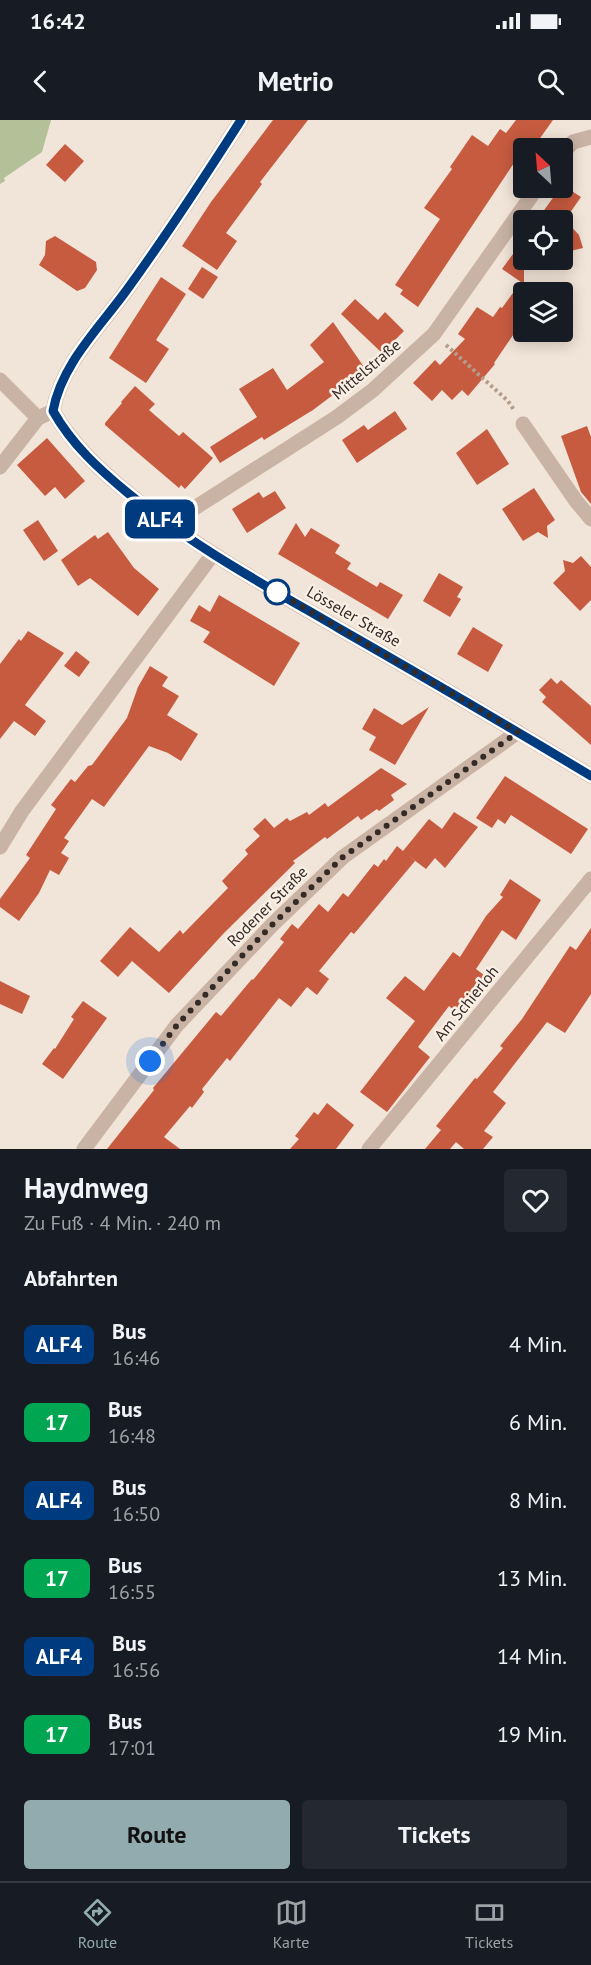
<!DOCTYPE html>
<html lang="de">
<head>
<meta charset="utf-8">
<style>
	:root { --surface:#171b24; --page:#242831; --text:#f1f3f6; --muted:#9ea1a6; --line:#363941; --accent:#91abae }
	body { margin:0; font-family:"PT Sans",sans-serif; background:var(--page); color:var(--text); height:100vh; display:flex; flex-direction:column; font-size:22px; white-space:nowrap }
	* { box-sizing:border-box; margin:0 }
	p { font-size:20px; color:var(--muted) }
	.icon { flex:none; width:33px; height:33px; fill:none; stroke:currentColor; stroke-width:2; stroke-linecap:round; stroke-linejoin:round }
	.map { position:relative; height:1029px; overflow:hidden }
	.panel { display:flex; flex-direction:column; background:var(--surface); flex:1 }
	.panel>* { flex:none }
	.badge { padding:0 12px; border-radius:9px; font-size:21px; line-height:39px }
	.needle { width:39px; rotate:334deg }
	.controls { position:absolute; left:513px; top:18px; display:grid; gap:12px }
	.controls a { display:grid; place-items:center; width:60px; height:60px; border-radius:6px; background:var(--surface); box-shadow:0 3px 15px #0003; font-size:30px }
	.you { position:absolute; width:30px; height:30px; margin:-15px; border:4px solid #fff; border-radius:50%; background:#1a73e8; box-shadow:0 0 0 9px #1a73e833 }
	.map>.badge { position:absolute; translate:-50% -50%; box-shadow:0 0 0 3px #fff }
	h2 { padding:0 24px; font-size:22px; line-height:54px }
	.round { display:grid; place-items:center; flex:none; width:63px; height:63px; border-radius:6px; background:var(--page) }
	.head { display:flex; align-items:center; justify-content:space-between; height:102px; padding:0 24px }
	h1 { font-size:28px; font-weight:800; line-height:45px }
	.cta { display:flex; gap:12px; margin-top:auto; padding:12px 24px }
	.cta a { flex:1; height:69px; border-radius:6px; background:var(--accent); color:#111; font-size:24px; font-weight:800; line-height:69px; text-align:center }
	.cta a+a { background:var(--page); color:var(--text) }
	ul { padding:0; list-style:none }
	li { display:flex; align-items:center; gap:18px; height:78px; padding:0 24px }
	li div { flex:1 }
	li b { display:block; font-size:22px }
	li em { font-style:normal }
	li .badge { min-width:66px; font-weight:700; text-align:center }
	.status { display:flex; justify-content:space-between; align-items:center; height:42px; padding:0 30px; background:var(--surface); direction:ltr }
	.status svg { height:16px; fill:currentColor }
	header { display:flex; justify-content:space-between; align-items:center; height:78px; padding:0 24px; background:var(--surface); font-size:27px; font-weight:800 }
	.tabs { display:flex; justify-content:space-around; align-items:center; height:84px; border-top:2px solid var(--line); background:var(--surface); font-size:16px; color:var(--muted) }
	.tabs a { display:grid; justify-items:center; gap:3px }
	.tabs .current { color:var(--accent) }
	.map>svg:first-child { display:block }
	.green { fill:#b4c098 }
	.building { fill:#c75b40 }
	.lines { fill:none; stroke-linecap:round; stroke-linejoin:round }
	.path { stroke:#b59d8e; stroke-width:4; stroke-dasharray:3 3; stroke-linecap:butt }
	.minor { stroke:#c9b3a4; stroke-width:15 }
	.line-casing { stroke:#fff; stroke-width:14 }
	.line { stroke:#003b80; stroke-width:9 }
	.walk { stroke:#342a26; stroke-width:6; stroke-dasharray:0 10.8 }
	.stop-dot { fill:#fff; stroke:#003b80; stroke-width:3 }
	.labels { text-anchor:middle; stroke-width:5; stroke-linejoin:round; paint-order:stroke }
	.street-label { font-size:16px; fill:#342a26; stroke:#f9efe4 }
</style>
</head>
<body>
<div class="status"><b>16:42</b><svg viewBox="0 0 49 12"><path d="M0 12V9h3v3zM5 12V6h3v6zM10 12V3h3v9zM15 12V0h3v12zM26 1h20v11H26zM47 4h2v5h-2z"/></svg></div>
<header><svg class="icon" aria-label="back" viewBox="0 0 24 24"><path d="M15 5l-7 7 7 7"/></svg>Metrio<svg class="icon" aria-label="search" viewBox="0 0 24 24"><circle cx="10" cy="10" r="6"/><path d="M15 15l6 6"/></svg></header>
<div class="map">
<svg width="591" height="1029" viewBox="0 0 591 1029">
	<rect width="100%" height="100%" fill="#f1e4d8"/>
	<path class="green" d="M0 0H51L42 32 4 58 5 61 0 64Z"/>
	<g class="building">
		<path d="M273 0H308L260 62 262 64 226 113 237 121 217 150 182 126 211 82Z"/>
		<path d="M516 0H553L533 28H524L418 187 400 174 403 170 395 165 440 99 424 88 452 49 450 47 472 15 488 26 500 9 506 13Z"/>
		<path d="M65 24 84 41 65 62 46 45Z"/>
		<path d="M560 68H567L581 77 565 100 579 115 583 128 562 133V100H537Z"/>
		<path d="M55 116 96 142 97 150 85 168 77 171 39 145 45 135 46 121Z"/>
		<path d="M524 119V199L494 243 495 244 468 276 462 270 452 280 442 270 432 281 413 263 435 240 440 245 465 219 458 214 477 187 493 197 500 187 502 188 521 162 502 149Z"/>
		<path d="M202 147 218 157 203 179 188 169Z"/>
		<path d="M161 157 186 174 156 220 169 229 146 263 109 238Z"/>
		<path d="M355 179 378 200 385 192 404 211 382 233 341 194Z"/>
		<path d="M333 202 366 250 313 290 264 320 262 317 220 343 210 327 257 297 239 269 273 248 287 270 324 242 310 225Z"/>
		<path d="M135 266 155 284 149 290 179 316 183 312 213 338 185 369 181 365 179 368 105 305V303L122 283 121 282Z"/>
		<path d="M395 291 407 309 357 343 342 320 364 305 368 310Z"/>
		<path d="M587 306 591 317V384L581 372 561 316Z"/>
		<path d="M487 309 509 344 477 365 456 333Z"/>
		<path d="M47 318 85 361 65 379 55 367 45 376 17 345Z"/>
		<path d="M534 368 555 400 547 406 548 418 538 412 523 421 502 389Z"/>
		<path d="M275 371 286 388 247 413 232 389 259 372 263 378Z"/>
		<path d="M38 400 58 431 44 441 23 410Z"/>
		<path d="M296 403 305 417 311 408 340 425 335 433 351 443 347 449 377 467 380 462 403 475 388 499 278 434Z"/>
		<path d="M108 412 134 448 159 469 138 496 90 458 78 466 61 440 95 415 98 419Z"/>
		<path d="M581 436 591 447V480L580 491 553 463 565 451 563 440 573 443Z"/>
		<path d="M439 453 463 467 457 477 461 479 450 497 423 481Z"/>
		<path d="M219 475 300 523 274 566 203 522 210 512 190 501 199 485 210 492Z"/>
		<path d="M473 507 503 525 488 552 457 534Z"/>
		<path d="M28 511 64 533 25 585 46 601 35 616 14 601 0 619V544L19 519 21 521Z"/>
		<path d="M76 531 90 542 79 557 64 546Z"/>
		<path d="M150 546 168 557 162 566 179 576 167 595 198 614 181 641 168 633 149 626 104 687 92 679 64 718 69 721 61 733 69 738 59 755 50 750 39 773 19 801 0 787V779L30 738 26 735 56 689 51 685 71 659 75 662 88 646 92 645 127 598 138 567Z"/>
		<path d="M551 558 557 564 561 560 591 586V625L542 582 546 577 539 570Z"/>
		<path d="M429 587 395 645 369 630 376 617 362 609 374 588 402 605Z"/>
		<path d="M381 648 407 664 391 675 394 680 379 691 377 689 361 700 358 696 327 719 325 717 293 741 295 743 224 813 169 873 132 841 118 857 100 841 130 807 159 832 180 810 183 814 228 768 222 761 248 734 245 730 260 716 253 709 265 698 274 708 287 698 290 701 307 692 309 695 325 683 328 687Z"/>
		<path d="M505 656 588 709 571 734 511 695 505 704 498 699 492 708 476 698Z"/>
		<path d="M454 692 478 707 445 748 435 738 426 749 406 734 415 741 354 814 351 812 319 851 329 859 317 875 307 867 291 887 279 878 230 941 227 938 202 969 204 972 192 988 190 986 164 1017 180 1029H107L154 970 153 968 216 892 221 896 252 859 253 860 284 822 280 819 292 804 298 809 319 784 328 792 343 773 348 777 374 744 378 747 384 739 386 741 397 726 403 731 429 699 442 709Z"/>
		<path d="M510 759 541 780 516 820 502 810 476 849 489 859 461 896 449 886 418 927 430 937 387 992 360 972 415 901 386 878 405 856 424 871 453 832 460 837 486 796 503 777 500 775Z"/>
		<path d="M591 808V874L565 913 547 902 493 972 506 983 484 1011 493 1017 483 1029H464L456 1022 450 1029H425L441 1010 436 1006 475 958 477 959 503 928 500 926 522 899 570 826 576 830Z"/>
		<path d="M0 861 30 876 22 894 0 884Z"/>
		<path d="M83 881 107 898 63 959 42 944 54 928 55 929 74 899 71 897Z"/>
		<path d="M327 983 354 1005 336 1029H290L299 1019 295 1016 314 992 318 995Z"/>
	</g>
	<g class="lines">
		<path class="path" d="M446 225 508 281 514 290"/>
		<g class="minor">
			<path d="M241 0C204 58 166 116 126 171 99 208 61 245 53 291 73 326 102 352 133 377 197 428 269 468 340 509 424 557 508 606 591 656"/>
			<path d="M562 34 573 22 591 17"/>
			<path d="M0 260 38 298"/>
			<path d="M523 304 576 381 591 399"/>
			<path d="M0 347 38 298 53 291"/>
			<path d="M168 405 337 297 373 270 434 214 537 68"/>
			<path d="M0 727 22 691 213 434"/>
			<path d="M84 1029 177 905 273 804 343 737 518 612"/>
			<path d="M369 1029 591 759"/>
		</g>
	</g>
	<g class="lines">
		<defs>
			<path id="line" d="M241 0C204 58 166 116 126 171 99 208 61 245 53 291 72 325 100 350 129 374 194 427 268 467 340 509 424 557 508 606 591 656"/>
		</defs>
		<use href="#line" class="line-casing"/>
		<use href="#line" class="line"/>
		<path class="walk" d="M150 941 177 905 241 837 273 804 343 737 518 612 277 472"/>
	</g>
	<circle class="stop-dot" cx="277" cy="472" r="12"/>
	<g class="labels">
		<g class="street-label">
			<text transform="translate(366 249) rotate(-40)" y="6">Mittelstraße</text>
			<text transform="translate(354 496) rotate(30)" y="6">Lösseler Straße</text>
			<text transform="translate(267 786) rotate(-45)" y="6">Rodener Straße</text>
			<text transform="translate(466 883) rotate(-51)" y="6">Am Schierloh</text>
		</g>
	</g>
</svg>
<div class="controls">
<a><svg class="needle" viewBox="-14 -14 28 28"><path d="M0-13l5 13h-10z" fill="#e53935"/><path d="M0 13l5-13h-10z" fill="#9ea1a6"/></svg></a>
<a><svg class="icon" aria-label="locate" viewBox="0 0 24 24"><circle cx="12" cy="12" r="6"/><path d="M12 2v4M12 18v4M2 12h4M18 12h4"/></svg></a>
<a><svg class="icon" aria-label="layers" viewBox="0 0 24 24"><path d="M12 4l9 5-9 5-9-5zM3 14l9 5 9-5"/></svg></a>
</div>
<div class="you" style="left:150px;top:941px"></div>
<b class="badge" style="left:160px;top:399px;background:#003b80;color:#fff">ALF4</b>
</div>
<section class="panel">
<div class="head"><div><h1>Haydnweg</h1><p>Zu Fuß · 4 Min. · 240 m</p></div><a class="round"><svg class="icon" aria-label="heart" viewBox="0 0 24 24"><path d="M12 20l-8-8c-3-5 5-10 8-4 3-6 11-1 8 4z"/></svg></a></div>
<h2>Abfahrten</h2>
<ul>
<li><span class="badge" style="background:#003b80;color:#fff">ALF4</span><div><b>Bus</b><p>16:46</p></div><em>4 Min.</em></li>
<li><span class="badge" style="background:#00a651;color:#fff">17</span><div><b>Bus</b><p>16:48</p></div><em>6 Min.</em></li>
<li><span class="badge" style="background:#003b80;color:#fff">ALF4</span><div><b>Bus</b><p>16:50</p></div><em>8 Min.</em></li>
<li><span class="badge" style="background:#00a651;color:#fff">17</span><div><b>Bus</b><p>16:55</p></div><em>13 Min.</em></li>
<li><span class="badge" style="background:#003b80;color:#fff">ALF4</span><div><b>Bus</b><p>16:56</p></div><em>14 Min.</em></li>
<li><span class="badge" style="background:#00a651;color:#fff">17</span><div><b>Bus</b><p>17:01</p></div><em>19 Min.</em></li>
</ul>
<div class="cta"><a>Route</a><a>Tickets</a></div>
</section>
<nav class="tabs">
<a class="current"><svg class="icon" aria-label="directions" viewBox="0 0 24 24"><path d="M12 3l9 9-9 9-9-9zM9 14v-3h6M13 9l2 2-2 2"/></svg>Route</a>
<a><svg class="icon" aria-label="map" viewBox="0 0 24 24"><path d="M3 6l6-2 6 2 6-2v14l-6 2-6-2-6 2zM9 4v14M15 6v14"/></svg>Karte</a>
<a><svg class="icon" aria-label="tickets" viewBox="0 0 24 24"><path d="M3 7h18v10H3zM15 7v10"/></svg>Tickets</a>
</nav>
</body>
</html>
